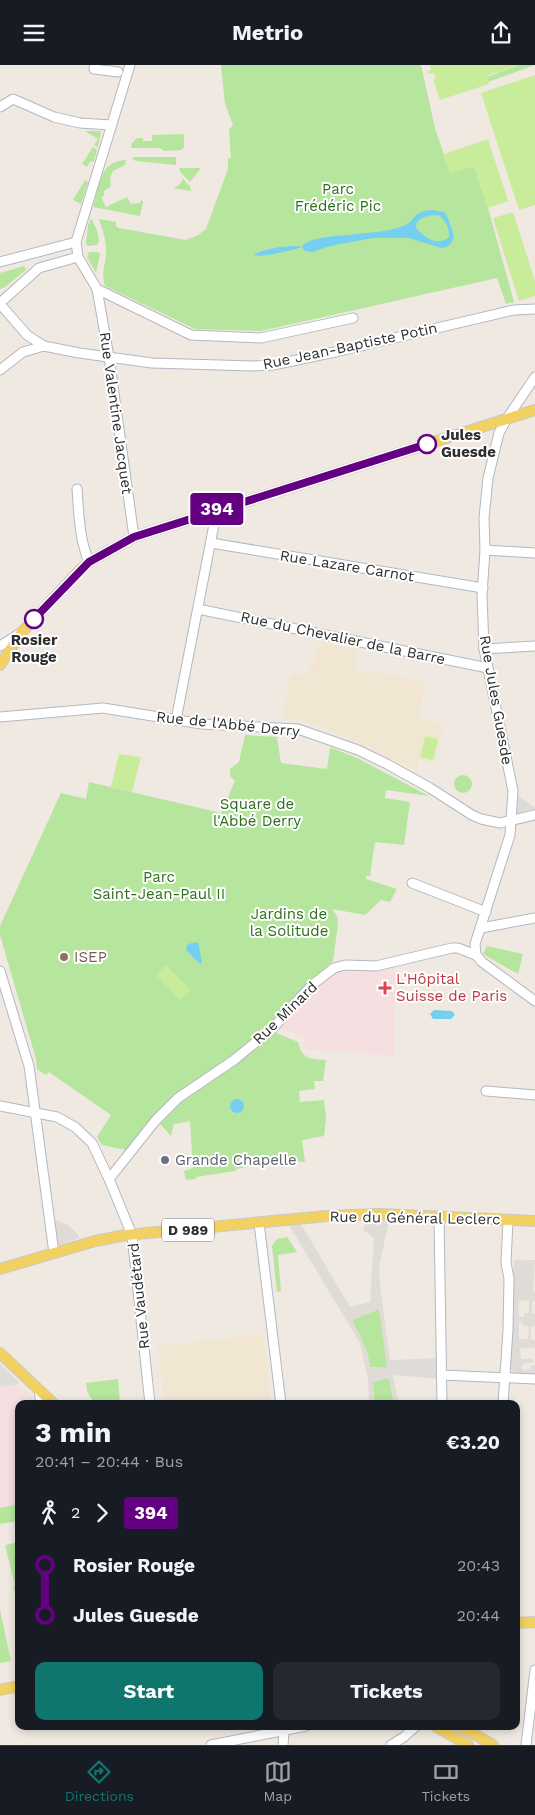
<!DOCTYPE html>
<html lang="en">
<head>
<meta charset="utf-8">
<style>
	:root { --surface:#171b24; --page:#242831; --text:#f1f3f6; --muted:#9ea1a6; --line:#363941; --accent:#0f766e }
	body { margin:0; font-family:"Work Sans",sans-serif; background:var(--page); color:var(--text); height:100vh; display:flex; flex-direction:column; font-size:19px; white-space:nowrap }
	* { box-sizing:border-box; margin:0 }
	p { font-size:16px; color:var(--muted) }
	.icon { flex:none; width:28px; height:28px; fill:none; stroke:currentColor; stroke-width:2; stroke-linecap:round; stroke-linejoin:round }
	.map { position:relative; flex:1; overflow:hidden }
	.details { position:absolute; left:15px; top:1335px; width:505px; height:330px; display:flex; flex-direction:column; background:var(--surface); border-radius:10px; box-shadow:0 2px 8px #0003 }
	.details>* { flex:none }
	.badge { padding:0 10px; border-radius:4px; font-size:18px; line-height:32px }
	.map>.badge { position:absolute; translate:-50% -50%; box-shadow:0 0 0 2px #fff }
	.legs { display:flex; align-items:center; gap:8px; height:55px; padding:0 20px; font-size:16px }
	.legs p { margin-inline-start:auto }
	.overview { display:flex; align-items:center; justify-content:space-between; height:85px; padding:0 20px }
	h1 { font-size:28px; font-weight:700; line-height:38px }
	.button { display:flex; gap:10px; margin-top:auto; padding:10px 20px }
	.button a { flex:1; height:58px; border-radius:10px; background:var(--accent); color:#fff; font-size:20px; font-weight:700; line-height:58px; text-align:center }
	.button a+a { background:var(--page); color:var(--text) }
	ul { padding:0 20px; list-style:none }
	li { display:flex; align-items:center; gap:18px; height:50px; font-size:19px }
	li i { display:grid; place-items:center; width:8px; height:100%; margin:0 6px; background:currentColor }
	li i::after { content:''; width:12px; height:12px; margin:-6px; border:4px solid; border-radius:50%; background:var(--surface) }
	li p { margin-inline-start:auto }
	li:first-child i { background:linear-gradient(#0000 50%,currentColor 0) }
	li:last-child i { background:linear-gradient(currentColor 50%,#0000 0) }
	header { display:flex; justify-content:space-between; align-items:center; height:65px; padding:0 20px; background:var(--surface); font-size:22px; font-weight:700 }
	.dock { display:flex; justify-content:space-around; align-items:center; height:70px; border-top:1px solid var(--line); background:var(--surface); font-size:14px; color:var(--muted) }
	.dock a { display:grid; justify-items:center; gap:2px }
	.dock .active { color:var(--accent) }
	.map>svg:first-child { display:block }
	.education { fill:#f0e6d1 }
	.medical { fill:#f5dfe0 }
	.green { fill:#b6e59e }
	.pitch { fill:#c9ec9a }
	.plaza { fill:#dfdcd8; fill-rule:evenodd }
	.water { fill:#75cff0; fill-rule:evenodd }
	.lines { fill:none; stroke-linecap:round; stroke-linejoin:round }
	.minor-casing { stroke:#b4b7c1; stroke-width:11 }
	.major-casing { stroke:#c9c9c9; stroke-width:12 }
	.minor { stroke:#fff; stroke-width:9 }
	.major { stroke:#f2d163; stroke-width:10 }
	.line-1-casing { stroke:#fff; stroke-width:11 }
	.line-1 { stroke:#640082; stroke-width:8 }
	.stop-1-dot { fill:#fff; stroke:#640082; stroke-width:2.5 }
	.education-dot { fill:#8d6e63; stroke:#fff; stroke-width:2 }
	.health-dot { fill:#e0444e; stroke:#fff; stroke-width:2 }
	.worship-dot { fill:#6b7280; stroke:#fff; stroke-width:2 }
	.labels { text-anchor:middle; stroke-width:4; stroke-linejoin:round; paint-order:stroke }
	.shield { fill:#fff; stroke:#6d6d6d; stroke-width:1 }
	.shield-label { font-size:14px; font-weight:bold; fill:#2e2e2e }
	.park-label { font-size:15px; fill:#2c6e1b; stroke:#fff }
	.street-label { font-size:15px; fill:#2e2e2e; stroke:#fff }
	.stop-label { font-size:15px; font-weight:bold; fill:#2e2e2e; stroke:#fff; text-anchor:start }
	.education-label { font-size:15px; fill:#785e54; stroke:#fff; text-anchor:start }
	.health-label { font-size:15px; fill:#be3a42; stroke:#fff; text-anchor:start }
	.worship-label { font-size:15px; fill:#5b616d; stroke:#fff; text-anchor:start }
</style>
</head>
<body>
<header><svg class="icon" aria-label="menu" viewBox="0 0 24 24"><path d="M4 6h16M4 12h16M4 18h16"/></svg>Metrio<svg class="icon" aria-label="share" viewBox="0 0 24 24"><path d="M12 15V3M7 8l5-5 5 5M5 13v7h14v-7"/></svg></header>
<div class="map">
<svg width="535" height="1680" viewBox="0 0 535 1680">
	<rect width="100%" height="100%" fill="#efe9e1"/>
	<g class="education">
		<path d="M319 576 358 585 355 604 426 617 418 653 443 659 434 700 419 694 416 706 369 682 322 662 305 656 283 652 291 609 307 611 314 595Z"/>
		<path d="M263 1269 271 1339H164L158 1281Z"/>
	</g>
	<g class="medical">
		<path d="M394 901 393 909 395 910V991L303 984 304 972 280 963 308 931 337 907 386 905Z"/>
		<path d="M17 1319 35 1335 36 1339H19V1441L0 1445V1322Z"/>
	</g>
	<g class="green">
		<path d="M221 0H421L435 63 450 108 474 101 488 143 514 237 506 239 497 213 261 266 195 264 105 221C101 209 105 201 106 189 107 177 103 166 99 154L116 157V161L119 163 186 175 198 170 206 164 228 104V93H231L229 65 233 60 225 39Z"/>
		<path d="M519 0H535L488 17 487 12Z"/>
		<path d="M85 66H101L98 82 94 80 98 74Z"/>
		<path d="M184 69V83H182V85L164 86 160 83H131L132 78 137 73H143V76H152V70Z"/>
		<path d="M93 82 97 85 94 96 90 97 87 102 82 99Z"/>
		<path d="M133 92H176V100L136 96 132 94Z"/>
		<path d="M126 95 125 100 113 106 110 113 111 121 104 126V131L101 132 106 142 127 132 131 139 140 138 141 135 143 136 140 151 93 142C100 121 99 96 126 95Z"/>
		<path d="M179 103H201L190 117 181 108Z"/>
		<path d="M183 114 190 121 191 126 173 123 179 120Z"/>
		<path d="M85 115 88 117 81 139 73 135Z"/>
		<path d="M91 153 97 165 99 177 97 180 88 181 86 179 88 160Z"/>
		<path d="M89 187H97L100 189 96 208 87 192Z"/>
		<path d="M24 201 26 205 5 222 0 224V208Z"/>
		<path d="M245 670 277 672 281 698 327 704 330 682 359 694 429 731 386 725 385 733 410 737 404 780 375 777 370 811H366V814L397 824 390 837 381 835 365 850 332 844 338 853 337 858 338 859 333 896 296 930 268 961 231 991 174 1030 152 1052 126 1085 102 1080 97 1072 111 1050 49 1007 46 1010 37 1004 36 994 0 870V861L61 728 86 734 89 717 221 748 235 716 230 711V704L239 697Z"/>
		<circle cx="463" cy="719" r="9"/>
		<path d="M487 881 523 889 518 909 483 889Z"/>
		<path d="M276 968 298 977C303 995 308 993 326 995L323 1016H314L315 1024 299 1026 300 1037 324 1035 326 1054 324 1071 302 1075 305 1097H301L300 1096 260 1102 259 1100 236 1104 235 1106 196 1112 195 1114 186 1115 184 1106 193 1103 190 1056 174 1059 171 1071 160 1059 182 1037 246 992Z"/>
		<path d="M287 1172 297 1187 278 1190 281 1226 277 1227 272 1181 277 1174Z"/>
		<path d="M379 1244 388 1303 370 1302 367 1286 352 1255Z"/>
		<path d="M389 1313 394 1339H374L373 1317Z"/>
		<path d="M118 1314 120 1339H94L87 1326 86 1318Z"/>
		<path d="M19 1439V1456L0 1459V1443Z"/>
		<path d="M19 1477V1525L18 1527 15 1528 13 1520H15L5 1480Z"/>
		<path d="M0 1545 11 1596 0 1598Z"/>
	</g>
	<g class="pitch">
		<path d="M430 0H519L487 11 489 19 440 35 433 14 436 13 434 8 428 9 427 6 431 5Z"/>
		<path d="M535 10V140L519 145 481 28Z"/>
		<path d="M488 74 508 136 488 143 474 101 450 109 444 89Z"/>
		<path d="M513 147 535 216V231L519 236 493 153Z"/>
		<path d="M425 671 438 674 433 695 420 692Z"/>
		<path d="M119 689 141 692 132 727 111 722Z"/>
		<path d="M166 900 191 925 180 935 156 910Z"/>
	</g>
	<g class="plaza">
		<path d="M513 726 535 743V750L512 756Z"/>
		<path d="M369 1150H390L379 1202 381 1229 390 1295 441 1293V1314L393 1310 399 1339H394L389 1313 373 1317 374 1339H369L368 1314 360 1278 286 1155 298 1154 350 1242 370 1237 374 1173 363 1165ZM379 1244 384 1279 387 1303 370 1302 367 1286 352 1255Z"/>
		<path d="M54 1155 67 1159 74 1165 80 1173 60 1180 56 1179 52 1156Z"/>
		<path d="M514 1195H535L533 1227H535V1236H532V1248L535 1249V1261L531 1262V1274L535 1276V1283H520L521 1294H533V1298H526L523 1299 522 1305H528L535 1299V1310L514 1308 509 1302ZM529 1235V1248H524V1252H519V1236ZM519 1258H523V1261H529L528 1274H519Z"/>
		<path d="M0 1299 19 1317 17 1319 0 1322Z"/>
	</g>
	<g class="water">
		<path d="M431 145 444 147C448 151 448 154 450 159 454 169 456 175 447 182L441 183 409 173H373L330 181 313 187 305 186 302 182C293 185 261 193 254 190 262 184 293 179 302 182 308 171 344 171 357 169 372 167 389 167 403 161 417 156 411 147 431 145ZM438 150C445 153 450 165 449 172 438 182 425 173 416 163 417 151 427 151 438 150Z"/>
		<path d="M198 877 202 897 200 899 186 885 188 879Z"/>
		<path d="M434 945 452 946 455 950 451 954H433L430 949Z"/>
		<circle cx="237" cy="1041" r="7"/>
	</g>
	<g class="lines">
		<defs>
			<g id="minor">
				<path d="M95 0 94 4 118 7"/>
				<path d="M130 0 76 177 78 192 97 224 109 292 134 472"/>
				<path d="M0 42 13 34 54 52 80 58 111 60"/>
				<path d="M0 197 76 177"/>
				<path d="M97 224 191 270 261 273 353 253"/>
				<path d="M0 238 39 203 78 192"/>
				<path d="M0 239 27 270 44 281 79 288 152 298 253 301 273 300 335 287 514 245 535 244"/>
				<path d="M0 305 23 287 44 281"/>
				<path d="M77 424C79 449 79 473 89 497"/>
				<path d="M211 478 483 523"/>
				<path d="M485 485 535 488"/>
				<path d="M198 544 488 603"/>
				<path d="M0 581 22 567"/>
				<path d="M484 584 535 581"/>
				<path d="M0 652 103 643 202 659 298 664 358 685 387 699 430 723 472 750 481 754 500 758 535 750"/>
				<path d="M176 655 217 444"/>
				<path d="M412 818 486 847"/>
				<path d="M481 863 535 853"/>
				<path d="M476 890 475 879 510 770 513 726 484 584 482 530 485 485 484 453 488 413 499 368 506 355 535 312"/>
				<path d="M476 890 482 897 535 936"/>
				<path d="M0 906 29 1001 54 1188"/>
				<path d="M486 1026 535 1030"/>
				<path d="M0 1041 57 1052 75 1062 92 1078 109 1114 132 1170 150 1339"/>
				<path d="M109 1114 156 1055 178 1033 234 995 272 964 312 920 334 903 345 900 376 901 452 883H458L476 890"/>
				<path d="M439 1152 442 1339"/>
				<path d="M259 1158 281 1339"/>
				<path d="M441 1310 535 1314"/>
				<path d="M39 1325 41 1339"/>
				<path d="M503 1339 508 1265 509 1213 506 1198 508 1155"/>
				<path d="M211 1680 306 1661"/>
				<path d="M283 1680 284 1666"/>
				<path d="M391 1680 404 1672 416 1661"/>
				<path d="M526 1680 535 1605"/>
			</g>
			<g id="major">
				<path d="M0 600 22 567 79 506 89 497 134 472 535 345"/>
				<path d="M0 1204 95 1176 126 1170 327 1151 379 1149 535 1156"/>
				<path d="M0 1288 54 1339"/>
				<path d="M516 1558 535 1557"/>
				<path d="M0 1625 19 1621"/>
				<path d="M435 1661 468 1680"/>
				<path d="M460 1661 493 1680"/>
			</g>
		</defs>
		<use href="#minor" class="minor-casing"/>
		<use href="#major" class="major-casing"/>
		<use href="#minor" class="minor"/>
		<use href="#major" class="major"/>
	</g>
	<g class="lines">
		<defs>
			<path id="line-1" d="M34 554 89 497 134 472 427 379"/>
		</defs>
		<use href="#line-1" class="line-1-casing"/>
		<use href="#line-1" class="line-1"/>
	</g>
	<g class="stop-1-dot">
		<circle cx="427" cy="379" r="9"/>
		<circle cx="34" cy="554" r="9"/>
	</g>
	<circle class="education-dot" cx="64" cy="892" r="5"/>
	<path class="health-dot" d="M382.5 915.5h5v5h5v5h-5v5h-5v-5h-5v-5h5z"/>
	<circle class="worship-dot" cx="165" cy="1095" r="5"/>
	<g class="labels">
		<rect class="shield" x="162" y="1153.5" width="52" height="23" rx="4"/>
		<g class="shield-label">
			<text x="188" y="1170">D 989</text>
		</g>
		<g class="park-label">
			<text x="338" y="129">Parc<tspan x="338" dy="17">Frédéric Pic</tspan></text>
			<text x="257" y="744">Square de<tspan x="257" dy="17">l'Abbé Derry</tspan></text>
			<text x="159" y="817">Parc<tspan x="159" dy="17">Saint-Jean-Paul II</tspan></text>
			<text x="289" y="854">Jardins de<tspan x="289" dy="17">la Solitude</tspan></text>
		</g>
		<g class="street-label">
			<text transform="translate(350 281) rotate(-12)" y="5">Rue Jean-Baptiste Potin</text>
			<text transform="translate(116 348) rotate(82)" y="5">Rue Valentine Jacquet</text>
			<text transform="translate(347 501) rotate(9)" y="5">Rue Lazare Carnot</text>
			<text transform="translate(343 573) rotate(12)" y="5">Rue du Chevalier de la Barre</text>
			<text transform="translate(496 635) rotate(80)" y="5">Rue Jules Guesde</text>
			<text transform="translate(228 659) rotate(6)" y="5">Rue de l'Abbé Derry</text>
			<text transform="translate(285 948) rotate(-44)" y="5">Rue Minard</text>
			<text transform="translate(415 1153) rotate(1)" y="5">Rue du Général Leclerc</text>
			<text transform="translate(139 1231) rotate(-96)" y="5">Rue Vaudétard</text>
		</g>
		<g class="stop-label">
			<text x="441" y="375">Jules<tspan x="441" dy="17">Guesde</tspan></text>
			<text x="34" y="580" text-anchor="middle">Rosier<tspan x="34" dy="17">Rouge</tspan></text>
		</g>
		<g class="education-label">
			<text x="74" y="897">ISEP</text>
		</g>
		<g class="health-label">
			<text x="396" y="919">L'Hôpital<tspan x="396" dy="17">Suisse de Paris</tspan></text>
		</g>
		<g class="worship-label">
			<text x="175" y="1100">Grande Chapelle</text>
		</g>
	</g>
</svg>
<b class="badge" style="left:217px;top:444px;background:#640082;color:#fff">394</b>
<section class="details">
<div class="overview"><div><h1>3 min</h1><p>20:41 – 20:44 · Bus</p></div><b>€3.20</b></div>
<div class="legs"><svg class="icon" aria-label="walk" viewBox="0 0 24 24"><circle cx="13" cy="4" r="2"/><path d="M13 8l-2 6 4 7M11 14l-3 7M7 12l3-4h3l4 4"/></svg>2<svg class="icon" aria-label="forward" viewBox="0 0 24 24"><path d="M9 5l7 7-7 7"/></svg><b class="badge" style="background:#640082;color:#fff">394</b></div>
<ul>
<li><i style="color:#640082"></i><b>Rosier Rouge</b><p>20:43</p></li>
<li><i style="color:#640082"></i><b>Jules Guesde</b><p>20:44</p></li>
</ul>
<div class="button"><a>Start</a><a>Tickets</a></div>
</section>
</div>
<nav class="dock">
<a class="active"><svg class="icon" aria-label="directions" viewBox="0 0 24 24"><path d="M12 3l9 9-9 9-9-9zM9 14v-3h6M13 9l2 2-2 2"/></svg>Directions</a>
<a><svg class="icon" aria-label="map" viewBox="0 0 24 24"><path d="M3 6l6-2 6 2 6-2v14l-6 2-6-2-6 2zM9 4v14M15 6v14"/></svg>Map</a>
<a><svg class="icon" aria-label="tickets" viewBox="0 0 24 24"><path d="M3 7h18v10H3zM15 7v10"/></svg>Tickets</a>
</nav>
</body>
</html>
